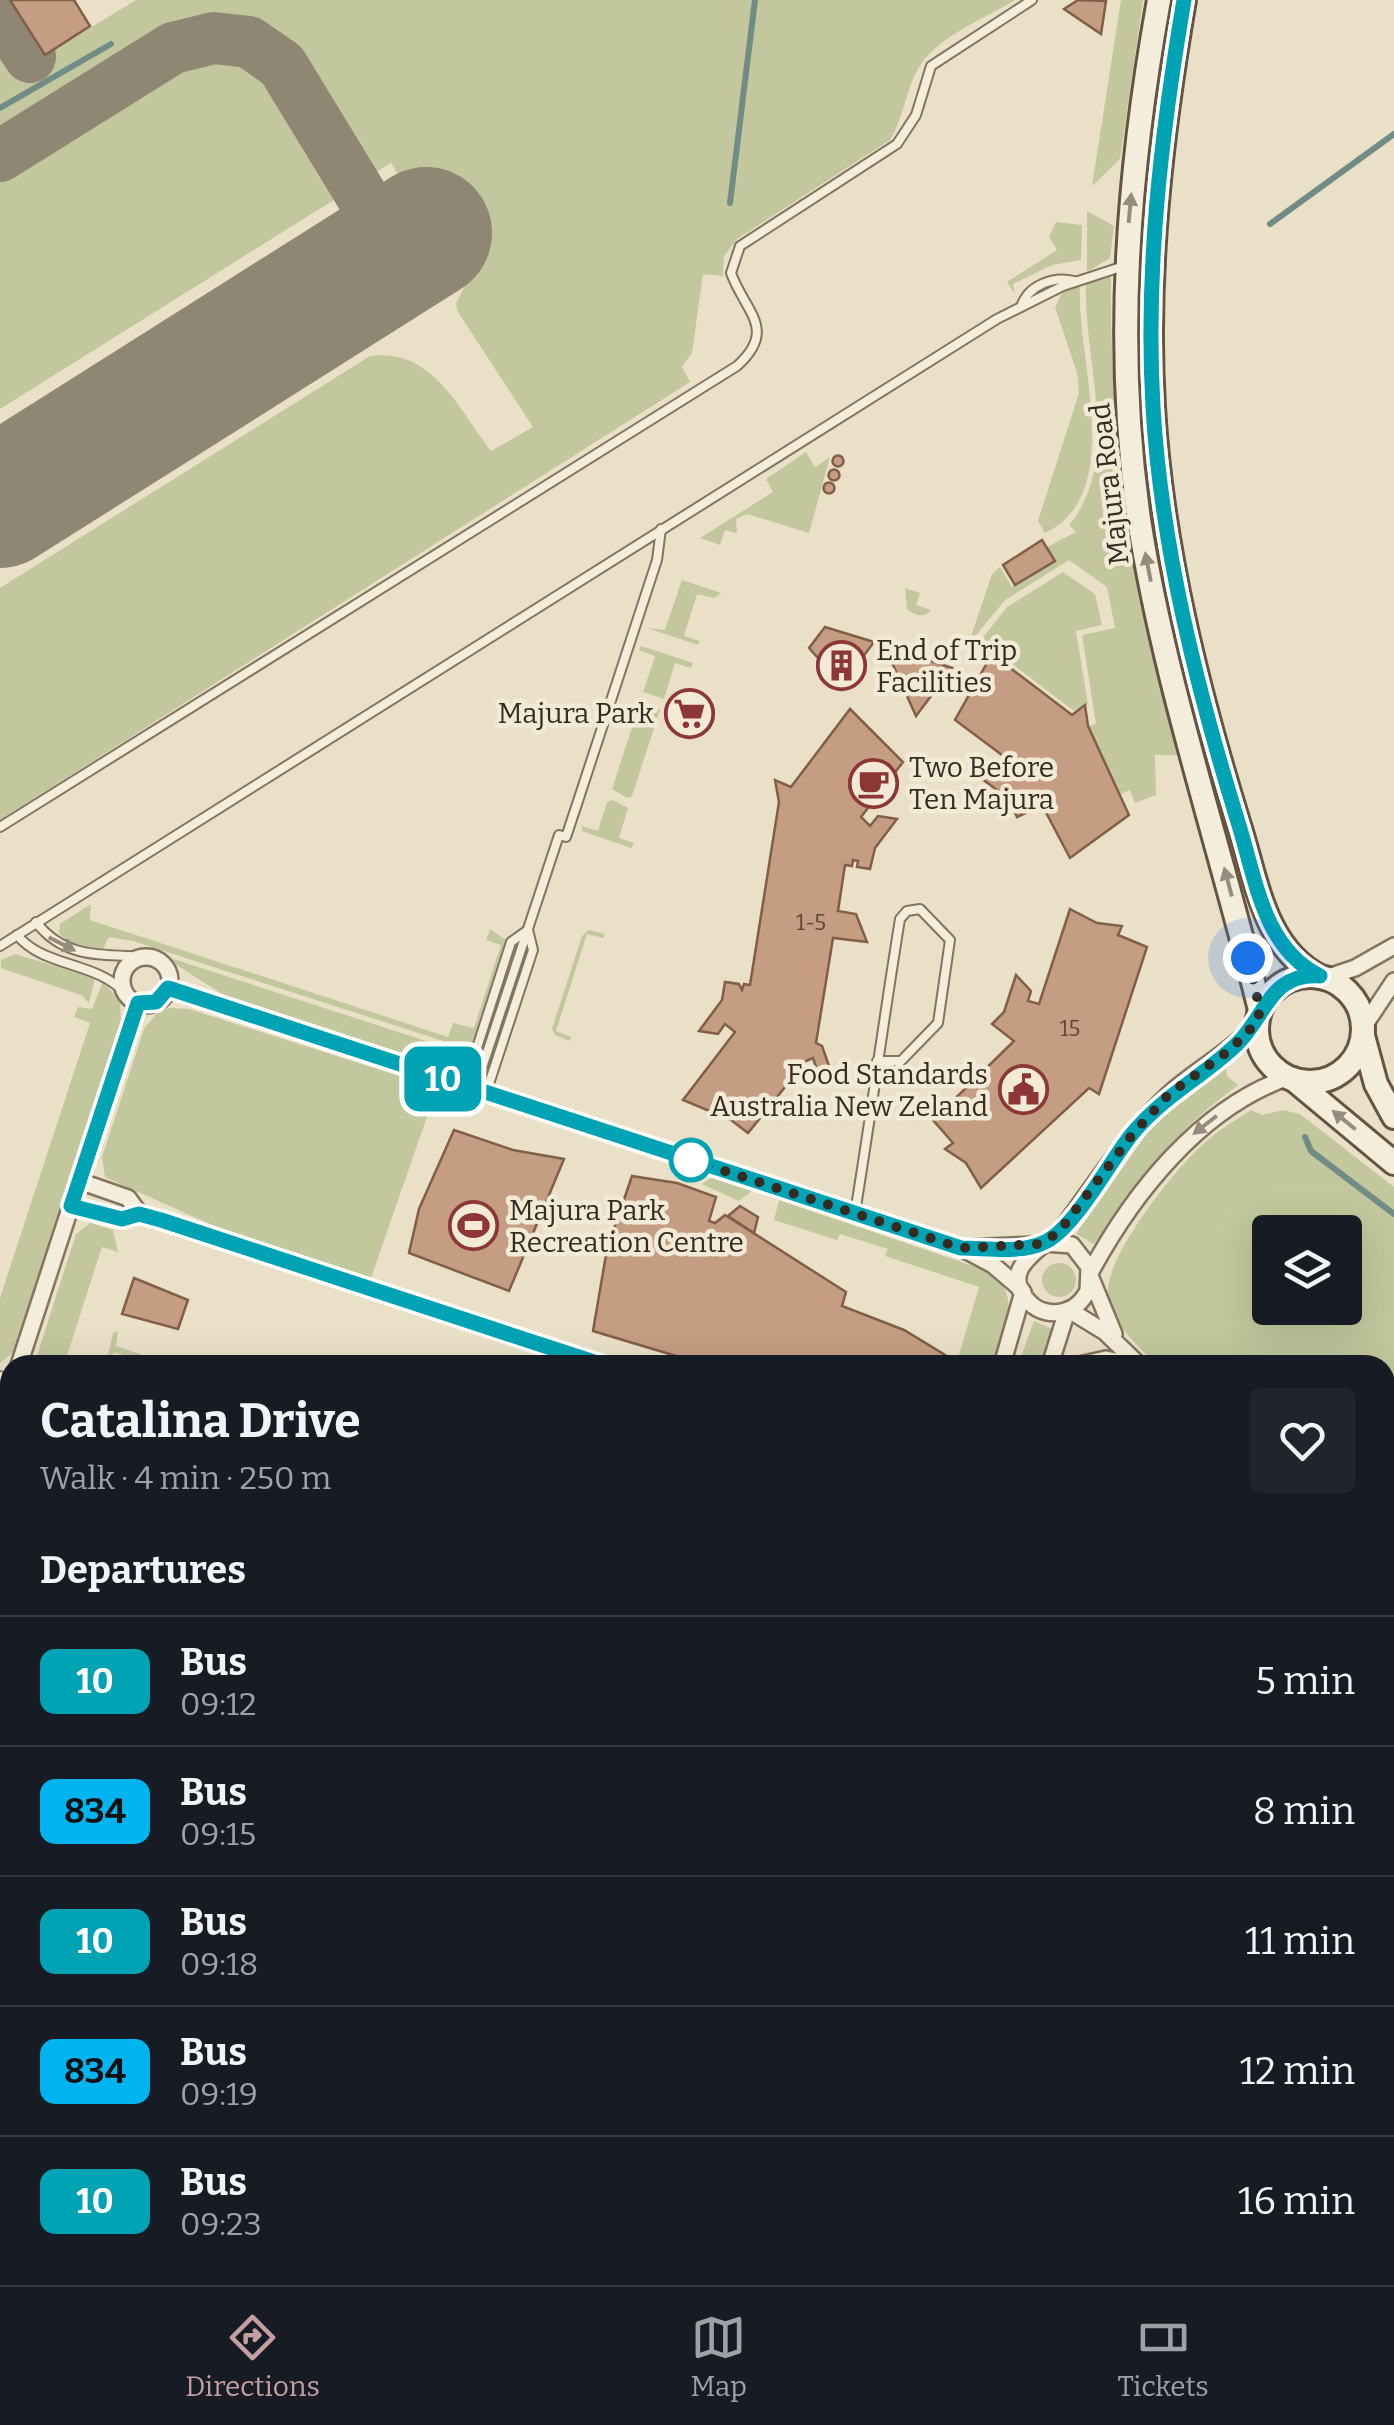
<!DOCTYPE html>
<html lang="en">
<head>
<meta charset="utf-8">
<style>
	:root { --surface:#171b24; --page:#20242c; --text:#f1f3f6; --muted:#9ea1a6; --line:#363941; --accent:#c49ea0 }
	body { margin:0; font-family:Bitter,serif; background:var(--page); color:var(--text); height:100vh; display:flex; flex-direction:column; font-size:38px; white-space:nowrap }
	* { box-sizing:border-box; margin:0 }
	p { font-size:32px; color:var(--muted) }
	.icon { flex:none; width:55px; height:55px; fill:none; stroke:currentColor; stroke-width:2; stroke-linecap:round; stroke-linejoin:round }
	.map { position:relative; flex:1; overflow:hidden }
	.details { position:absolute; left:0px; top:1355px; width:1395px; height:930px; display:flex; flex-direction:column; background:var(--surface); border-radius:30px 30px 0 0; box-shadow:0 10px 40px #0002 }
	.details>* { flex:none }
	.badge { padding:0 20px; border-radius:15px; font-size:35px; line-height:65px }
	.buttons { position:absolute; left:1252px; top:1215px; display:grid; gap:20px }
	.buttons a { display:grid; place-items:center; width:110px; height:110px; border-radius:10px; background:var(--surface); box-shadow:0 10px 40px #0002; font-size:50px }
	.you { position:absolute; width:50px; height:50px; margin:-25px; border:8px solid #fff; border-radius:50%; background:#1a73e8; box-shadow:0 0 0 15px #1a73e833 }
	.map>.badge { position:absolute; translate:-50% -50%; box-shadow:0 0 0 5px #fff }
	h2 { padding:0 40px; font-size:38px; line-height:90px }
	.round { display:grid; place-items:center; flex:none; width:105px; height:105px; border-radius:10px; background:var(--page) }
	.overview { display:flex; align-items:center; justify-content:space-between; height:170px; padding:0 40px }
	h1 { font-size:48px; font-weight:700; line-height:75px }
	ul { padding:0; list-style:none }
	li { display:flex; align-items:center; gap:30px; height:130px; padding:0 40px; border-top:2px solid var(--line) }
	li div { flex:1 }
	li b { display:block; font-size:38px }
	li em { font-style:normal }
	li .badge { min-width:110px; font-weight:700; text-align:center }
	.tabs { display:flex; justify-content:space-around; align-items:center; height:140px; border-top:2px solid var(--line); background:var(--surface); font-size:28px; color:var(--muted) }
	.tabs a { display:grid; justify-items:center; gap:5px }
	.tabs .current { color:var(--accent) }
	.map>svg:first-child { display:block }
	.green { fill:#c2c79d; fill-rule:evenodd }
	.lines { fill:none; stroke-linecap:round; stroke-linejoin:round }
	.stream { stroke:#708c85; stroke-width:6 }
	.taxiway { stroke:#908674; stroke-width:52 }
	.runway { stroke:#908674; stroke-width:132 }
	.building { fill:#c49d82; stroke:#805e48; stroke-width:2.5 }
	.lane-casing { stroke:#84735f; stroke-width:12 }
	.street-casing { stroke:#84735f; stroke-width:20 }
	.secondary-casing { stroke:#665442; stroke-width:28 }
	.lane { stroke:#f5eddb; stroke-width:8 }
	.street { stroke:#f5eddb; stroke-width:15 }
	.secondary { stroke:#f5eddb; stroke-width:22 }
	.oneway { fill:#968c7e }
	.line-casing { stroke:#fff; stroke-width:22 }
	.line { stroke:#00a3b4; stroke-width:15 }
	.walk { stroke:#362b21; stroke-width:10; stroke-dasharray:0 18 }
	.stop-dot { fill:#fff; stroke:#00a3b4; stroke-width:5 }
	.labels { text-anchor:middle; stroke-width:9; stroke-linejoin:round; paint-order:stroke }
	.number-label { font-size:22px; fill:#5a4839 }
	.street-label { font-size:28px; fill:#362b21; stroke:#f2ead7 }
	.poi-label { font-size:28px; fill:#362b21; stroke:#f2ead7; text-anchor:start }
</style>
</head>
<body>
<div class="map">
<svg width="1394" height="2285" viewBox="0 0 1394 2285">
	<rect width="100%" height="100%" fill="#eae0c8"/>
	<g class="green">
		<path d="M136 0H1015C986 18 937 37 919 67 906 89 904 117 890 140L737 239 724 256 723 276 703 274 692 353 682 367 690 382 0 820V588L370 356C433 348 457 407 491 451L533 427 458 312 456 303 466 284 391 163 363 180 288 58C259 28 224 25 185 30L0 142V39L21 70Z"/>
		<path d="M1121 0H1143L1120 159 1092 186Z"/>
		<path d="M210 46C282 49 313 139 345 193L0 409V164L156 65Z"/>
		<path d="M1087 211 1114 226 1110 258 1087 272Z"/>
		<path d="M1056 222 1082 225 1081 260 1052 265 1013 284 1015 294 1007 282 1057 250 1049 237Z"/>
		<path d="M1111 276C1108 441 1140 595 1180 755H1155L1156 795 1135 803 1130 790 1119 795 1088 726 1096 724 1082 635 1115 628 1107 587 1069 560 1005 600 968 645 992 574 1000 567 1012 587 1054 561 1047 547 1076 532 1069 525C1123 461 1083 361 1086 284Z"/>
		<path d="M1080 285C1076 358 1127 494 1045 533L1038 521 1079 393 1077 373 1055 307 1063 291Z"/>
		<path d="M806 452 815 467 830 457 809 533 747 514 736 519 737 533 725 530 720 545 700 538 773 492 766 479Z"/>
		<path d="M1063 572 1095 594 1102 625 1076 631 1088 704 1074 711 981 640 1007 607Z"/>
		<path d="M682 580 721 593 714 598 697 594 684 636 700 641 698 645 647 628 665 630Z"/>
		<path d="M905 588 920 593 916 605 931 610C924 619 914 615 907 609Z"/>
		<path d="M641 646 693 663 691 668 675 663 664 699 643 692 655 656 639 650Z"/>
		<path d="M640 703 660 710 632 796 627 798 612 789Z"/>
		<path d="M613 800 628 808 619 838 634 843 631 848 582 831V826L598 831 607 802Z"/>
		<path d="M91 904 90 920 448 1037 453 1023 474 1028 501 945 486 940 490 929 506 940 472 1049H468L133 941 109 937 102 951 70 945 59 933 60 924Z"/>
		<path d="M589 930 604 934V938L587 934 556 1031 571 1037 570 1041 555 1035 552 1029 582 936Z"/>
		<path d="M15 954 95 978 89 1003 81 995 1 968V960Z"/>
		<path d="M161 955 466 1054 469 1058 459 1067H445L222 994Z"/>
		<path d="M103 982 120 1000 121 1023 13 1352 0 1363V1298L90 1023 74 1017 78 1007 92 1009Z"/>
		<path d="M169 1008 189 1009 437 1088 371 1278 214 1226 105 1177 102 1157 144 1029 156 1014Z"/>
		<path d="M1226 1066 1227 1076 1238 1085C1171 1134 1141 1178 1094 1244L1076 1234 1148 1132 1180 1099Z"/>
		<path d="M1251 1110 1262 1115 1283 1110 1300 1114 1394 1187V1612L1385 1603V1365H1157C1138 1345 1112 1325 1108 1296 1103 1259 1173 1172 1201 1146 1216 1132 1234 1121 1251 1110ZM1270 1232H1345V1308H1270Z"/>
		<path d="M711 1178H712L752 1191 739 1201 702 1184Z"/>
		<path d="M779 1200 991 1272C1023 1299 1004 1330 993 1365H956L979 1287 885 1256 888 1249 840 1234 837 1240 774 1220Z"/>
		<path d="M90 1223 113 1230 118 1252 102 1247 64 1365H34L76 1234Z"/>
		<circle cx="1059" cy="1280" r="17"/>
		<path d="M1034 1321 1053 1329 1041 1365H1018Z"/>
		<path d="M118 1331 116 1346 173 1365H154L114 1352 106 1365 113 1333Z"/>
		<path d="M0 1985 10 1989V2104L0 2101Z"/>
		<path d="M0 2195 10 2198V2275H249L280 2285H0Z"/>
		<path d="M537 2275H873L903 2285H568Z"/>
	</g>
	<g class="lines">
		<g class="stream">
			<path d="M0 108 111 44"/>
			<path d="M730 203 755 0"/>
			<path d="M1270 224 1394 134"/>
			<path d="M1305 1137 1311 1151 1394 1214"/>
		</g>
		<g class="taxiway">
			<path d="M0 12 30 57"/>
			<path d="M0 156 173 48 214 38 249 42 282 65 396 252"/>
			<path d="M0 2149 10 2152"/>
			<path d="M389 2275 420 2285"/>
		</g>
		<path class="runway" d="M0 502 426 233"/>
	</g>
	<g class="building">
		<path d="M10 0H74L90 26 45 55Z"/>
		<path d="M1078 0 1106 1 1101 34 1064 9Z"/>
		<circle cx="838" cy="461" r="5.5"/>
		<circle cx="834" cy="475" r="5.5"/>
		<circle cx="829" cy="488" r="5.5"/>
		<path d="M1042 540 1055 561 1015 585 1003 565Z"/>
		<path d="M825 627 874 642 842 685 809 648Z"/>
		<path d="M895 649 952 668 916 716 889 656Z"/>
		<path d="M992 654 1072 715 1085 705 1088 726 1129 815 1070 858 1042 805 1035 809 1029 804 1030 811 1017 817 1009 799 978 776 996 767 1006 775 1014 764 955 720Z"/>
		<path d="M850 709 903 762 861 817 870 826 878 816 897 819 875 848 870 869 857 867 858 861 853 860 852 866 845 865 838 911 856 914 867 942 833 938 816 1043 822 1046 830 1069 818 1073 813 1058 806 1061 748 1133 731 1120 683 1100 735 1032 725 1024 718 1034 699 1031 722 1000 725 982 739 984 742 990 744 984 750 985 779 802 775 780 791 787Z"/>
		<path d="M1070 909 1097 923 1122 926 1118 935 1147 947 1099 1094 1089 1088 981 1188 966 1163 945 1149 953 1143 933 1120 1014 1041 992 1024 1004 1012 1016 975 1031 991 1028 1001 1039 1004Z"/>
		<path d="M454 1130 513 1150 564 1159 509 1291 409 1253 419 1209Z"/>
		<path d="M632 1176 677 1183 716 1197 709 1221 715 1223 725 1215 846 1292 842 1306 904 1330 955 1361 953 1365H706L593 1331 607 1249Z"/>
		<path d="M740 1206 758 1217 754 1233 728 1216Z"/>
		<path d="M134 1278 188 1300 178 1329 122 1314Z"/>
		<path d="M0 1572 10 1575V1827L0 1824Z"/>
		<path d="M1385 2172 1394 2181V2285H1322L1312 2275H1385Z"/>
	</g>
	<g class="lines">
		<defs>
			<g id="lane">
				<path d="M1021 307C1028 285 1053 276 1074 281"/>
				<path d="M0 827 737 366C778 329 745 312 731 273L740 246 897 144 916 115 931 66 1032 0"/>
				<path d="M36 922C65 960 104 954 148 957"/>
				<path d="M17 935C44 968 97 961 126 994"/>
				<path d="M0 946 997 319 1063 286 1124 266"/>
				<path d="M465 1085 511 942 528 930"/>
				<path d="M475 1089 559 835 566 837 578 801 657 560 661 529"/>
				<path d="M486 1093 533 950 528 930"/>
				<path d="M855 1213C871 1115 884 1017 900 919L907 911 920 909 950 940 938 1023 901 1061H877"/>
				<path d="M0 1376 10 1380"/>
				<path d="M0 1511 10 1515"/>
				<path d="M1385 1705 1394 1709"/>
				<path d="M1385 1717 1394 1721"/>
				<path d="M1385 1737 1394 1740"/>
				<path d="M1385 1749 1394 1752"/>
				<path d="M1385 1766 1394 1769"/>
				<path d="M1385 1777 1394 1781"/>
				<path d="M1385 1794 1394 1797"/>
				<path d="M1385 1807 1394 1811"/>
				<path d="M0 1977 10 1980"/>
				<path d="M919 2275 950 2285"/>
			</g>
			<g id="street">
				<circle cx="146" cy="981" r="24"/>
				<path d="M1325 978 1355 968 1394 946"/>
				<path d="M169 988 961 1248 993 1265 1021 1289"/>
				<path d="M1362 1029 1394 981"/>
				<path d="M79 1181 128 1198 139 1213"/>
				<path d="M71 1206 122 1219 139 1213 161 1220 603 1365"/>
				<path d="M1044 1243 1072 1245 1089 1267 1088 1291C1082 1301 1076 1308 1065 1311 1053 1315 1039 1312 1030 1303 994 1268 1047 1247 1064 1226 1097 1182 1128 1132 1169 1094 1198 1068 1231 1052 1257 1022"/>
				<path d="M965 1248 1037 1245"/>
				<path d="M1090 1273C1133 1193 1201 1107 1289 1077"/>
				<path d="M1091 1278 1114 1334"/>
				<path d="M1069 1310 1105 1332 1139 1365"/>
				<path d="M19 1365 137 1003"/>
				<path d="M1002 1365 1023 1292"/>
				<path d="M1050 1365 1067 1311"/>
				<path d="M1079 1365 1106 1359 1133 1365"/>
				<path d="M0 1425 10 1394"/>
				<path d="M1385 1621 1394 1630"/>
				<path d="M1385 1865 1394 1874"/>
				<path d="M1385 1915 1394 1906"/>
				<path d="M0 1935 10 1938"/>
				<path d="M1385 2117 1394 2126"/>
				<path d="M1034 2275 1064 2285"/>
			</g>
			<g id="secondary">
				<path d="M1159 0C1128 172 1114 345 1139 519 1164 682 1221 849 1260 1010"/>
				<path d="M1184 0C1161 135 1145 270 1153 407 1161 546 1197 689 1238 822 1257 880 1263 947 1320 977"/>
				<circle cx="1310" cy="1029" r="53"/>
				<path d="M1363 1036 1376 1084 1394 1117"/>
				<path d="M1293 1079 1394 1163"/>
			</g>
		</defs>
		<use href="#lane" class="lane-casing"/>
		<use href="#street" class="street-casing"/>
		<use href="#secondary" class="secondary-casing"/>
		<use href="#lane" class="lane"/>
		<use href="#street" class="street"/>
		<use href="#secondary" class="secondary"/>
	</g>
	<defs><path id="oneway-solid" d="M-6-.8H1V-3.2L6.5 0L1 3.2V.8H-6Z" transform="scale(2.5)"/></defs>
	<g class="oneway">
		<use href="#oneway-solid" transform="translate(1130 208) rotate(-85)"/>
		<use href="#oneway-solid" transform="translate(1148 567) rotate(-101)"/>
		<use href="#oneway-solid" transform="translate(1228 882) rotate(-105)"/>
		<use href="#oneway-solid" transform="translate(62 944) rotate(27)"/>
		<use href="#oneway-solid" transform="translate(1344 1120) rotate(-141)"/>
		<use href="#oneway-solid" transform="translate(1205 1125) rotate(142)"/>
	</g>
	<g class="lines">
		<defs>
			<path id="line" d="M603 1365 161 1220 139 1214 122 1219 71 1206 138 1003 156 1002 168 988 961 1248C988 1248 1021 1254 1045 1242 1075 1228 1110 1161 1132 1134 1164 1095 1203 1077 1237 1044 1267 1015 1269 973 1320 976 1263 948 1256 879 1238 822 1197 689 1161 546 1153 407 1145 270 1161 135 1184 0"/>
		</defs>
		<use href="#line" class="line-casing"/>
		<use href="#line" class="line"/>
		<path class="walk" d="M691 1160 961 1248 1040 1244 1059 1232 1132 1135 1169 1094 1230 1050 1257 1022 1260 1010 1248 958"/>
	</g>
	<defs>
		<symbol id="building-ring" viewBox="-11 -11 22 22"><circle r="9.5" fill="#f2ead7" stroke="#8c3636" stroke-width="1.5"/><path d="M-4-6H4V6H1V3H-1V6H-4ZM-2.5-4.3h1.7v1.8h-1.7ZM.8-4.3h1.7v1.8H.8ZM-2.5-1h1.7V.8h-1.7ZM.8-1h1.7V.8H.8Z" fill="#8c3636"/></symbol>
		<symbol id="supermarket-ring" viewBox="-11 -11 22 22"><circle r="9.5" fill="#f2ead7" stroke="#8c3636" stroke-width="1.5"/><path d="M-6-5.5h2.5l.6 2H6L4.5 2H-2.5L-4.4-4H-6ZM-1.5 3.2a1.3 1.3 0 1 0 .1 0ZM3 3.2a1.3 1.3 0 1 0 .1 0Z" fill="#8c3636"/></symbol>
		<symbol id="cafe-ring" viewBox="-11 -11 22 22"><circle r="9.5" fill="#f2ead7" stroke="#8c3636" stroke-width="1.5"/><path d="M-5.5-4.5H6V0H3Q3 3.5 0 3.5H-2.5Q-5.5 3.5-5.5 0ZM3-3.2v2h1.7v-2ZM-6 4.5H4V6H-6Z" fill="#8c3636"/></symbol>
		<symbol id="civic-ring" viewBox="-11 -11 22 22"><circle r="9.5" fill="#f2ead7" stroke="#8c3636" stroke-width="1.5"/><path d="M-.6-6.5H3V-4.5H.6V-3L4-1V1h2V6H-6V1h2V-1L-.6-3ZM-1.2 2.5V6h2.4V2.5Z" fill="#8c3636"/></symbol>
		<symbol id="stadium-ring" viewBox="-11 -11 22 22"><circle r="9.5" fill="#f2ead7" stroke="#8c3636" stroke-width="1.5"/><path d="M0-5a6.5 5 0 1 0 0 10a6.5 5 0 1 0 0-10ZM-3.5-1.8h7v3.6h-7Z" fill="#8c3636"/></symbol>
	</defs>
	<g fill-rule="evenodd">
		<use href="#building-ring" x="814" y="638" width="55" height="55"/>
		<use href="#supermarket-ring" x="662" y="686" width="55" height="55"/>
		<use href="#cafe-ring" x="846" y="756" width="55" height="55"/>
		<use href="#civic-ring" x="996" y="1062" width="55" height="55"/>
		<use href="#stadium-ring" x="446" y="1198" width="55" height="55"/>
	</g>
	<circle class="stop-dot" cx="691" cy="1160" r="20"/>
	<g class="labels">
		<g class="number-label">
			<text x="811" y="930">1-5</text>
			<text x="1070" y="1036">15</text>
		</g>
		<g class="street-label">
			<text transform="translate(1109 484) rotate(-97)" y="10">Majura Road</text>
		</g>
		<g class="poi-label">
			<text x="876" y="660">End of Trip<tspan x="876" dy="32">Facilities</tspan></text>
			<text x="654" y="723" text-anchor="end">Majura Park</text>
			<text x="909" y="777">Two Before<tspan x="909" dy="32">Ten Majura</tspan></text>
			<text x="988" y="1084" text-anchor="end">Food Standards<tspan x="988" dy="32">Australia New Zeland</tspan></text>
			<text x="509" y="1220">Majura Park<tspan x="509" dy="32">Recreation Centre</tspan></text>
		</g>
	</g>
</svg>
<div class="buttons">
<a><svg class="icon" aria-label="layers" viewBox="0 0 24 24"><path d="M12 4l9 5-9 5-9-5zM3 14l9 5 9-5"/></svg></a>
</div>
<div class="you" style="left:1248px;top:958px"></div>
<b class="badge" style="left:443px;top:1079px;background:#00a3b4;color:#fff">10</b>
<section class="details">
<div class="overview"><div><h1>Catalina Drive</h1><p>Walk · 4 min · 250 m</p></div><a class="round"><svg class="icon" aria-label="heart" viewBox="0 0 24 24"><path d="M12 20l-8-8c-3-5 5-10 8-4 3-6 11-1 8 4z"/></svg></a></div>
<h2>Departures</h2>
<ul>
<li><span class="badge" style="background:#00a3b4;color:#fff">10</span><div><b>Bus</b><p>09:12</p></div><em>5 min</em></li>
<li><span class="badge" style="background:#00b5ef;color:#111">834</span><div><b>Bus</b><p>09:15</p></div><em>8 min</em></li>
<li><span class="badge" style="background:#00a3b4;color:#fff">10</span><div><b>Bus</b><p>09:18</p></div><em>11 min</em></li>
<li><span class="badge" style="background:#00b5ef;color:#111">834</span><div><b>Bus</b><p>09:19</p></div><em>12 min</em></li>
<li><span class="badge" style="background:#00a3b4;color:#fff">10</span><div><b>Bus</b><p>09:23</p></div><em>16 min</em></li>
</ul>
</section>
</div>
<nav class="tabs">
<a class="current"><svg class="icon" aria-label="directions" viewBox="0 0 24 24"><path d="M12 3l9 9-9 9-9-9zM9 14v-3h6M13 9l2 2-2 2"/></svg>Directions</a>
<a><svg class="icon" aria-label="map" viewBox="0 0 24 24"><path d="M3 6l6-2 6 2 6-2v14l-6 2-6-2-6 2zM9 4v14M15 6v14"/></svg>Map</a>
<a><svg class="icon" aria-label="tickets" viewBox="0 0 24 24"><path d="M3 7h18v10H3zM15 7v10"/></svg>Tickets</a>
</nav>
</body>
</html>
